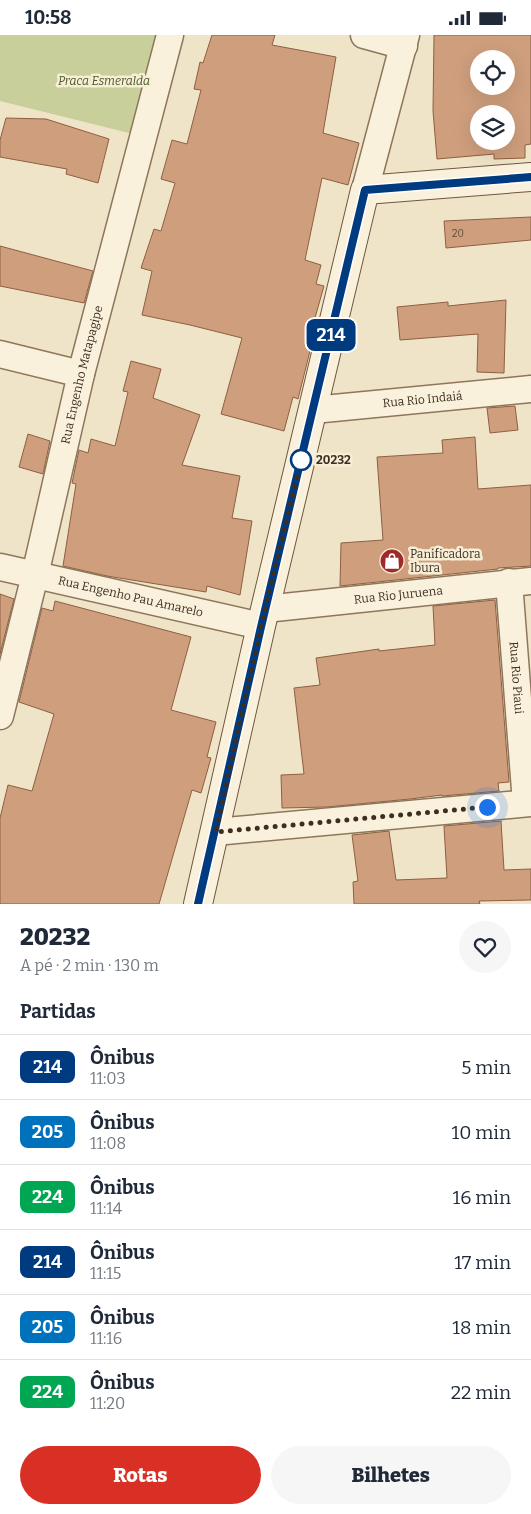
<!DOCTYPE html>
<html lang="pt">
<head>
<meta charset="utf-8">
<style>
	:root { --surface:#fff; --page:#f6f6f7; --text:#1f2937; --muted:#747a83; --line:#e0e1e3; --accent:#d93025 }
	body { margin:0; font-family:Bitter,serif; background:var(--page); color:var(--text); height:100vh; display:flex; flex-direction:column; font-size:19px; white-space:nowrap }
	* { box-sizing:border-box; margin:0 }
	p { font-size:16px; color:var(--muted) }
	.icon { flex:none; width:28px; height:28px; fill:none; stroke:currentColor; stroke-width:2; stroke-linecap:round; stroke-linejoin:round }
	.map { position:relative; height:869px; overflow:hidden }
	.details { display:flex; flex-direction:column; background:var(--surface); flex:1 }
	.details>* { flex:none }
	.badge { padding:0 10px; border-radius:8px; font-size:18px; line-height:32px }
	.controls { position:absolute; left:470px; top:15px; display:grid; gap:10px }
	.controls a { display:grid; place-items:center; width:45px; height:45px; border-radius:50%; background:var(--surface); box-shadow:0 5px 20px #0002; font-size:25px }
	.you { position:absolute; width:25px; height:25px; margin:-12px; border:4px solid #fff; border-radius:50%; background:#1a73e8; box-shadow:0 0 0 8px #1a73e833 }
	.map>.badge { position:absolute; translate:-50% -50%; box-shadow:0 0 0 2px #fff }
	h2 { padding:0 20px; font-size:19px; line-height:45px }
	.round { display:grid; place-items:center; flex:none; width:52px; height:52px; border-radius:26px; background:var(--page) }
	.headline { display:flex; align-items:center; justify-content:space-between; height:85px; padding:0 20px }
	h1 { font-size:24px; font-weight:800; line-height:38px }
	.action { display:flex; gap:10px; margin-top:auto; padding:10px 20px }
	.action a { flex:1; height:58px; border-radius:30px; background:var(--accent); color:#fff; font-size:20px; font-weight:800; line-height:58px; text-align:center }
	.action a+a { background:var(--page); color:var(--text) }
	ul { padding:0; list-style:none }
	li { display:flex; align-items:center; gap:15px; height:65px; padding:0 20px; border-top:1px solid var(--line) }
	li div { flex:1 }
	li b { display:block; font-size:19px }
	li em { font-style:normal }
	li .badge { min-width:55px; font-weight:700; text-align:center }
	.status { display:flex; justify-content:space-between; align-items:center; height:35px; padding:0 25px; background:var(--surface); direction:ltr }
	.status svg { height:14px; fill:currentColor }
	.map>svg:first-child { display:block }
	.green { fill:#c9cf9b }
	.building { fill:#cf9f7d; stroke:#8d5f41; fill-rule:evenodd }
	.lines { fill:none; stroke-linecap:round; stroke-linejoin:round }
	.minor-casing { stroke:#8d765c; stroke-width:29 }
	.secondary-casing { stroke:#6f573f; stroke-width:30 }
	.minor { stroke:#faf1dc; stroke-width:26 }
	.secondary { stroke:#faf1dc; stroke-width:28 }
	.line-casing { stroke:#fff; stroke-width:11 }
	.line { stroke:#003b80; stroke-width:8 }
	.walk { stroke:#3d2e20; stroke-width:5; stroke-dasharray:0 9 }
	.stop-dot { fill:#fff; stroke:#003b80; stroke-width:2.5 }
	.labels { text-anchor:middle; stroke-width:5; stroke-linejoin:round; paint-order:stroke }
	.number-label { font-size:10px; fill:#624a37 }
	.park-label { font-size:12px; font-style:italic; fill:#4d5a26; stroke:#f7eed8 }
	.street-label { font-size:12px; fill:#3d2e20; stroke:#f7eed8 }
	.stop-label { font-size:12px; font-weight:bold; fill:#3d2e20; stroke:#f7eed8; text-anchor:start }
	.poi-label { font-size:12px; fill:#3d2e20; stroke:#f7eed8; text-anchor:start }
</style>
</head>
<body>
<div class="status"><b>10:58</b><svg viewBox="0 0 49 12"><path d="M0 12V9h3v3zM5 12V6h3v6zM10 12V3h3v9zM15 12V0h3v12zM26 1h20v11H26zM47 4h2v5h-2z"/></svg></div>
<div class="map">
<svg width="531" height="869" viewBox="0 0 531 869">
	<rect width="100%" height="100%" fill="#f0e4c8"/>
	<path class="green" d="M0 0H162L137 100 0 66Z"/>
	<g class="building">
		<path d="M212 0H275L272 10 336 22 323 98 359 108 348 150 322 143 305 225 321 230 316 249 324 251 309 304H313L298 364 293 362 284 396 221 379 242 303 190 290 142 280 152 236 141 233 154 194 161 196 175 148 161 144 172 105 187 109 201 55 194 54 200 27 203 28Z"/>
		<path d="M434 0H531V109L525 110V123L494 124V119L437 124 433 76ZM479 24H506V51H479ZM479 79H506V106H479Z"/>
		<path d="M6 83 46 84 109 104 98 148 66 139 67 134 0 122V105Z"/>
		<path d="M531 182V205L446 213 444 186Z"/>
		<path d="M0 211 93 236 84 268 0 251Z"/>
		<path d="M506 265 504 338 477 337 478 299 400 305 397 272 448 267V271Z"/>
		<path d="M131 326 161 334 153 363 200 380 182 430 240 441 232 483 252 486 240 560 207 551 206 557 107 541 63 531 76 449 72 448 79 415 88 418 91 404 115 411 128 357 123 356Z"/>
		<path d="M515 371 518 395 490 398 487 373Z"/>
		<path d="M28 399 50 406 43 439 19 432Z"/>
		<path d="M475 402 478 454 531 450V531L498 533V534L340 551 341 508 383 505 377 422 443 418 442 405Z"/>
		<path d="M0 559 14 564 0 619Z"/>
		<path d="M495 565 509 747 498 748 499 756 442 761V760L410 764 327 772 282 773 281 740 304 739 294 653 320 650 316 623 379 614V616L435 610 433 571Z"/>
		<path d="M55 566 191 602 171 675 216 687 207 722 211 723 201 758 192 755 159 869H0V783L8 750 32 756 54 679 19 667 42 573 53 576Z"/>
		<path d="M501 786 504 835 531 834V865L479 866 480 869H354L353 847 358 846 352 800 389 796 396 845 447 843 444 791Z"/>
	</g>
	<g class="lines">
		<defs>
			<g id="minor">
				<path d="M364 0 404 11"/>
				<path d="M365 155 406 0"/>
				<path d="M0 319 81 339"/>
				<path id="s1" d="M313 375 531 354"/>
				<path id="s2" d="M0 532 261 591"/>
				<path id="s3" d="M509 547 526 768"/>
				<path id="s4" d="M265 574 531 546"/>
				<path id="s5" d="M0 681 35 540 81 339 170 0"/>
				<path d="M215 797 531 768"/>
			</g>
			<path id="secondary" d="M198 869 261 591 365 155 531 142"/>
		</defs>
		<use href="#minor" class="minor-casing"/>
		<use href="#secondary" class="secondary-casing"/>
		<use href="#minor" class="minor"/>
		<use href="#secondary" class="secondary"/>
	</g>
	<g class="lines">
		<defs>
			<path id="line" d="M198 869 261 592 365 155 531 142"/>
		</defs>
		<use href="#line" class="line-casing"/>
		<use href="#line" class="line"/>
		<path class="walk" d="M301 425 261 592 216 797 487 772"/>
	</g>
	<defs>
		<symbol id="shop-disc" viewBox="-11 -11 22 22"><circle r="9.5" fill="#9e2a2b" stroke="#f7eed8"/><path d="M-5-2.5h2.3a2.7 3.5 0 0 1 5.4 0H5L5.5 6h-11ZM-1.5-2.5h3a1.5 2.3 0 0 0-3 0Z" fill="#fff"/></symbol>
	</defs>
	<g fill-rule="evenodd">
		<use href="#shop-disc" x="378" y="512" width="28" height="28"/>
	</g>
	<circle class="stop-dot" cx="301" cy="425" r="10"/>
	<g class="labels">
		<g class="number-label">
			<text x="458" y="202">20</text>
		</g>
		<g class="park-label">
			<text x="104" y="50">Praca Esmeralda</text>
		</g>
		<g class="street-label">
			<text dy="4" stroke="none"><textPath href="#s5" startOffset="351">Rua Engenho Matapagipe</textPath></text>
			<text dy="4" stroke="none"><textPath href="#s1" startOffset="110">Rua Rio Indaiá</textPath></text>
			<text dy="4" stroke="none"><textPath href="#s4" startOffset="134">Rua Rio Juruena</textPath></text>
			<text dy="4" stroke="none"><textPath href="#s2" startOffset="134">Rua Engenho Pau Amarelo</textPath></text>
			<text dy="4" stroke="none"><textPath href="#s3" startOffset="96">Rua Rio Piaui</textPath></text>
		</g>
		<g class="stop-label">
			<text x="316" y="429">20232</text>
		</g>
		<g class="poi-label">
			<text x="410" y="523">Panificadora<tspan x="410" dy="14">Ibura</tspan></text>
		</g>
	</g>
</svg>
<div class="controls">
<a><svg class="icon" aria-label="locate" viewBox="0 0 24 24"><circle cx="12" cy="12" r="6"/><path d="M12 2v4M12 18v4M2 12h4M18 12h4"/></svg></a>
<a><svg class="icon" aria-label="layers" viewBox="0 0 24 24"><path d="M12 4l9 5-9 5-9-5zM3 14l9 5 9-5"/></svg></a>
</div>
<div class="you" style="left:487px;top:772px"></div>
<b class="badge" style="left:331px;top:300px;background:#003b80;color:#fff">214</b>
</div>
<section class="details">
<div class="headline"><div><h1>20232</h1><p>A pé · 2 min · 130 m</p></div><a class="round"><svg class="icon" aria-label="heart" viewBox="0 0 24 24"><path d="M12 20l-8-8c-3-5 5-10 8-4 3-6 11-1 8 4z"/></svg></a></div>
<h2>Partidas</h2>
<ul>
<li><span class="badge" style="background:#003b80;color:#fff">214</span><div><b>Ônibus</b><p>11:03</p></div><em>5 min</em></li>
<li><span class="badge" style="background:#0072bc;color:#fff">205</span><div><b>Ônibus</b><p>11:08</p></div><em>10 min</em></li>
<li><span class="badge" style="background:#00a651;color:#fff">224</span><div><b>Ônibus</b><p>11:14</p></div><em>16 min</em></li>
<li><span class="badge" style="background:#003b80;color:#fff">214</span><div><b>Ônibus</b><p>11:15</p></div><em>17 min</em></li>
<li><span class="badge" style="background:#0072bc;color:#fff">205</span><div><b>Ônibus</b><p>11:16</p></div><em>18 min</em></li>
<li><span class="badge" style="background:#00a651;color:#fff">224</span><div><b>Ônibus</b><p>11:20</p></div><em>22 min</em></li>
</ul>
<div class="action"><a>Rotas</a><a>Bilhetes</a></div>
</section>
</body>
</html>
